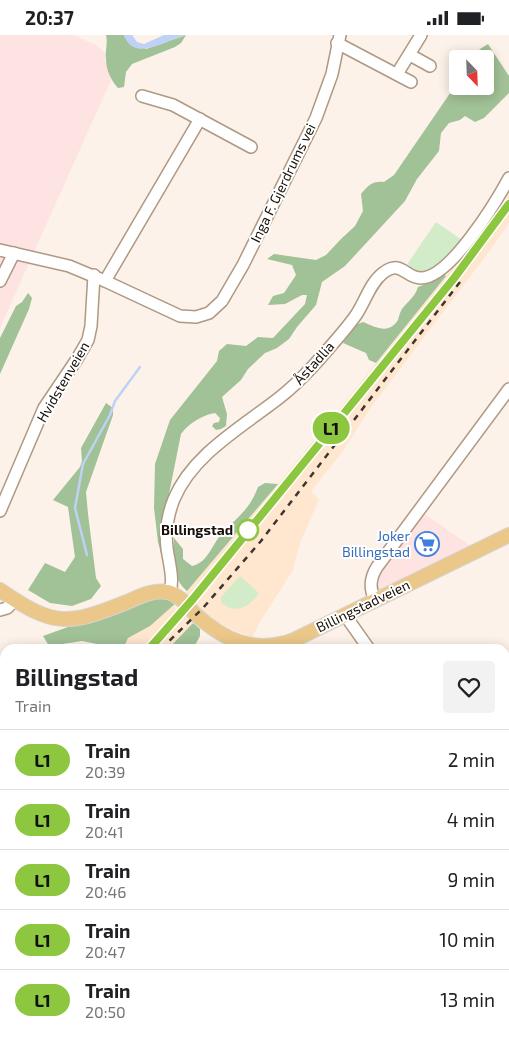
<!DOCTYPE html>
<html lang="en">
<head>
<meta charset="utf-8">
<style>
	:root { --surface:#fff; --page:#f2f2f2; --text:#202124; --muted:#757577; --line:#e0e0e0 }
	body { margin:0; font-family:"Exo 2",sans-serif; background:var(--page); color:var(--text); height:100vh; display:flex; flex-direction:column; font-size:19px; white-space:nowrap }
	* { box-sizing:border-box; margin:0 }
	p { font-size:16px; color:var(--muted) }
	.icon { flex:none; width:28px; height:28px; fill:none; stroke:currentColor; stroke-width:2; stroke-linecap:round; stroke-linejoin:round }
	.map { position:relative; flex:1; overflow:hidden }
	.sheet { position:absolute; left:0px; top:609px; width:510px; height:396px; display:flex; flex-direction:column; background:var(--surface); border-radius:15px 15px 0 0; box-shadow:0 2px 12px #0003 }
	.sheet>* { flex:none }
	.badge { padding:0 10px; border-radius:16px; font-size:18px; line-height:32px }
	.needle { width:32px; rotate:157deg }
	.buttons { position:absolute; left:449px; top:15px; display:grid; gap:10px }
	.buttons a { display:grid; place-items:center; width:45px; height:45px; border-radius:5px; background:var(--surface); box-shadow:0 2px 12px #0003; font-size:25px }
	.map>.badge { position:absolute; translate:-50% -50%; box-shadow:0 0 0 2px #fff }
	.round { display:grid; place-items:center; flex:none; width:52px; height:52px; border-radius:5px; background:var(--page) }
	.headline { display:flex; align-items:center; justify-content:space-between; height:85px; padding:0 15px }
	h1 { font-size:24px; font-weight:700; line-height:38px }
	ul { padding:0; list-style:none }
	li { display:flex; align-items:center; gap:15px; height:60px; padding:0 15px; border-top:1px solid var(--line) }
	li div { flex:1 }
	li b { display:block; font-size:19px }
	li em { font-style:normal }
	li .badge { min-width:55px; font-weight:700; text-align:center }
	.status { display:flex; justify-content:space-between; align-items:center; height:35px; padding:0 25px; background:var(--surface); direction:ltr }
	.status svg { height:14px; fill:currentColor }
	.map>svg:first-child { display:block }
	.commercial { fill:#fee3e3 }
	.built { fill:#fee6cf }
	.green { fill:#d2ecc9 }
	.forest { fill:#a1c196 }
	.water { fill:#bfd2f6 }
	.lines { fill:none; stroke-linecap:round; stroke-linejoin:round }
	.stream { stroke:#bfd2f6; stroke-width:2.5 }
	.minor-casing { stroke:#af9982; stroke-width:14 }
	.major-casing { stroke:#d5d4d2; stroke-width:16 }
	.minor { stroke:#fff; stroke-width:11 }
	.major { stroke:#ebc889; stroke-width:14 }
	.rail { stroke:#3e362e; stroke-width:2.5; stroke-dasharray:6 6; stroke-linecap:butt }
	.line-casing { stroke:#fff; stroke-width:11 }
	.line { stroke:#8dc63f; stroke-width:8 }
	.stop-dot { fill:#fff; stroke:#8dc63f; stroke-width:2.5 }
	.labels { text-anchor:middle; stroke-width:4; stroke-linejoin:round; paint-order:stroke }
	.street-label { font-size:14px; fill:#170f07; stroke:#fff }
	.stop-label { font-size:14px; font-weight:bold; fill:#170f07; stroke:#fff; text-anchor:end }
	.shop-label { font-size:14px; fill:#366cbe; stroke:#fff; text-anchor:end }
</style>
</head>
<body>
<div class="status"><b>20:37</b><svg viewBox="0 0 49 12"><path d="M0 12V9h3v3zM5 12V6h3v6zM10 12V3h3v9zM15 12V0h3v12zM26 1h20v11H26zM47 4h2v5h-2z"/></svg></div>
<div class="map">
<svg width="509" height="1004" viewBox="0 0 509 1004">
	<rect width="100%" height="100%" fill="#fcf2e9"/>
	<g class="commercial">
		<path d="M0 0H73L96 10 106 19 105 25 111 45 0 293Z"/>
		<path d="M423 478 471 511 377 557 376 545 379 538Z"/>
	</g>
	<path class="built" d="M509 157V188L485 222 371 372 343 416 311 456 319 465 302 503 296 522 293 535 258 590 252 603 220 589 203 577 168 614H123L128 603 150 591 173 571 178 575 188 563 185 558 192 548 278 449 353 357 497 177Z"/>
	<g class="green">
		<path d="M436 187 462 205 433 234 418 240 410 233 408 228Z"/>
		<path d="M240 541 259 558C250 571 235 581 221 567V562Z"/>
	</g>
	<g class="forest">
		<path d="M106 0H124L125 3 146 14 186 0 181 8 175 12 132 29 126 37 124 52 118 53C111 45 106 35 106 24 105 16 108 8 106 0Z"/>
		<path d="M488 9 509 41V58L484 83 475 87 465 81 460 85 449 88 441 98 439 116 417 144 405 166 345 231 322 247 316 270 297 292 289 304 277 313 265 318 248 334 241 345 222 362 227 379 226 391 221 394 216 395 212 391 214 388 219 387 220 383 215 378C202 380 188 389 181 399L163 489 165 525 163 526 158 507 154 473 155 429 170 385 217 326 219 316 227 309 246 311 258 302 273 303 305 269 307 260H302L285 269 268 270 273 261 284 258 296 240 292 230 267 224 274 219 316 225 326 220 341 204 355 191 363 176 361 159C369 150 372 146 384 147L394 140 457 48 458 51H485V24H474L480 14Z"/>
		<path d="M444 239 446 241 376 328 369 325 366 318 343 308 355 290 363 287C375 292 389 300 398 285 399 281 400 277 402 274 408 266 415 262 418 252L436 245Z"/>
		<path d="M28 258 32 263 29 274 0 339V303L16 271 22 267Z"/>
		<path d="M106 368 113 373V380L86 457 88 479 96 543 101 551 91 564 72 571 50 568 28 555 45 528 65 537 75 522 68 472 53 465 80 432 82 426 81 413Z"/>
		<path d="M265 448 278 449 187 556C171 543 174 522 174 503L183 514V524L192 531C207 528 211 512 220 501 236 483 249 476 258 452Z"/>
		<path d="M159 562 171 563 176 568 150 591 128 603 123 614H112V612L82 606 49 611 43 601 68 592 103 584 142 567Z"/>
		<path d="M193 588 200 594V601L193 614H168Z"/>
	</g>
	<path class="water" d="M124 0H132L137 7 144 9 164 0H186C167 4 134 29 124 0Z"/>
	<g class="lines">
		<g class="stream">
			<path d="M87 520 75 473 83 429 110 380 115 366 140 332"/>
			<path d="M505 903 509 907"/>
		</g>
		<defs>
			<g id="minor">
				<path d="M337 8 411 47"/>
				<path d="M410 20 430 31"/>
				<path d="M397 39 421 0"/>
				<path d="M142 61 173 70 251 112"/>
				<path d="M0 215 69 231 105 246 180 281 196 282 209 278 222 266 243 230 316 83 332 39 340 0"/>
				<path d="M0 246 14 218"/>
				<path d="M105 246 200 84"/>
				<path d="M0 476 44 373 77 324 88 305 91 291 94 240"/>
				<path d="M170 558C174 543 169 528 167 513 165 497 168 479 174 464 193 419 242 392 279 363 292 353 304 341 315 329 328 314 345 296 356 280 365 267 370 248 383 238 402 224 405 243 421 243 450 243 496 167 509 143"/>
				<path d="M375 565C369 553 370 543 377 532L509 354"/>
				<path d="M0 575 7 573 15 565"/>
				<path d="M345 580 369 614"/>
				<path d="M505 669 509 665"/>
				<path d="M0 686 5 683"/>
				<path d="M505 827 509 834"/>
				<path d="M0 921 5 918"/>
				<path d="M505 996 508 1004"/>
				<path d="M396 1000 400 1004"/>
				<path d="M189 1004 234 1001 257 1004"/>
				<path d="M295 1004 303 1000"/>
			</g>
			<path id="major" d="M0 555C54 592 67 591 127 567 141 561 152 555 167 557 178 559 187 570 194 578 223 605 255 620 294 605L509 500"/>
		</defs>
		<use href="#minor" class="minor-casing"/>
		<use href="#major" class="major-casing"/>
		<use href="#minor" class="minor"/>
		<use href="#major" class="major"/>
		<g class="rail">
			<path d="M149 614 193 564 465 230 509 169"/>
			<path d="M161 614 203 573 261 506 463 243"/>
		</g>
	</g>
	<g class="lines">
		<defs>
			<path id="line" d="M149 614 193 564 455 242 509 169"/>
		</defs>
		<use href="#line" class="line-casing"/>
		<use href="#line" class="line"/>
	</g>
	<defs>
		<symbol id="supermarket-ring" viewBox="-11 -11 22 22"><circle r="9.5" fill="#fff" stroke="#3f7fe0" stroke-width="1.5"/><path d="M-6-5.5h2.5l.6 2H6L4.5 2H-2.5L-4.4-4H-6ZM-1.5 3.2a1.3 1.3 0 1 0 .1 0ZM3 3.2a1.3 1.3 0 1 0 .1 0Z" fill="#3f7fe0"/></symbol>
	</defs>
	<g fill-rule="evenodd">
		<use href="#supermarket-ring" x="413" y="495" width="28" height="28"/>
	</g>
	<circle class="stop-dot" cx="248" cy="495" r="10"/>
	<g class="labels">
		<g class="street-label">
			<text transform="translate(283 148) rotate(-64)" y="5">Inga F. Gjerdrums vei</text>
			<text transform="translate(314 328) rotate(-48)" y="5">Åstadlia</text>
			<text transform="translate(63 347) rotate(-60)" y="5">Hvidstenveien</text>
			<text transform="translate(363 571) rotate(-26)" y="5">Billingstadveien</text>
		</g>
		<g class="stop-label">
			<text x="233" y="500">Billingstad</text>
		</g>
		<g class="shop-label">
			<text x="410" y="506">Joker<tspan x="410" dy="16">Billingstad</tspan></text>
		</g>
	</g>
</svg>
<div class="buttons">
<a><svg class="needle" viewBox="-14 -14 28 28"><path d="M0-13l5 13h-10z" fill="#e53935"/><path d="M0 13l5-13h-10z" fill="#757577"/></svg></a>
</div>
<b class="badge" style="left:331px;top:393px;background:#8dc63f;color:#111">L1</b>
<section class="sheet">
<div class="headline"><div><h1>Billingstad</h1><p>Train</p></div><a class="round"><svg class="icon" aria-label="heart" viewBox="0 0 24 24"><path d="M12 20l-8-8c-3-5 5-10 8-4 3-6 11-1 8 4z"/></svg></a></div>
<ul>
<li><span class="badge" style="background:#8dc63f;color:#111">L1</span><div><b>Train</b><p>20:39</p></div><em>2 min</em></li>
<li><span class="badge" style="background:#8dc63f;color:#111">L1</span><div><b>Train</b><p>20:41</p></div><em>4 min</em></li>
<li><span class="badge" style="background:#8dc63f;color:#111">L1</span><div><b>Train</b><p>20:46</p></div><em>9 min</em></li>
<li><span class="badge" style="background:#8dc63f;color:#111">L1</span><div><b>Train</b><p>20:47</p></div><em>10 min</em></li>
<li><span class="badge" style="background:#8dc63f;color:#111">L1</span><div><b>Train</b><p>20:50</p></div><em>13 min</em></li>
</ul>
</section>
</div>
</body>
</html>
